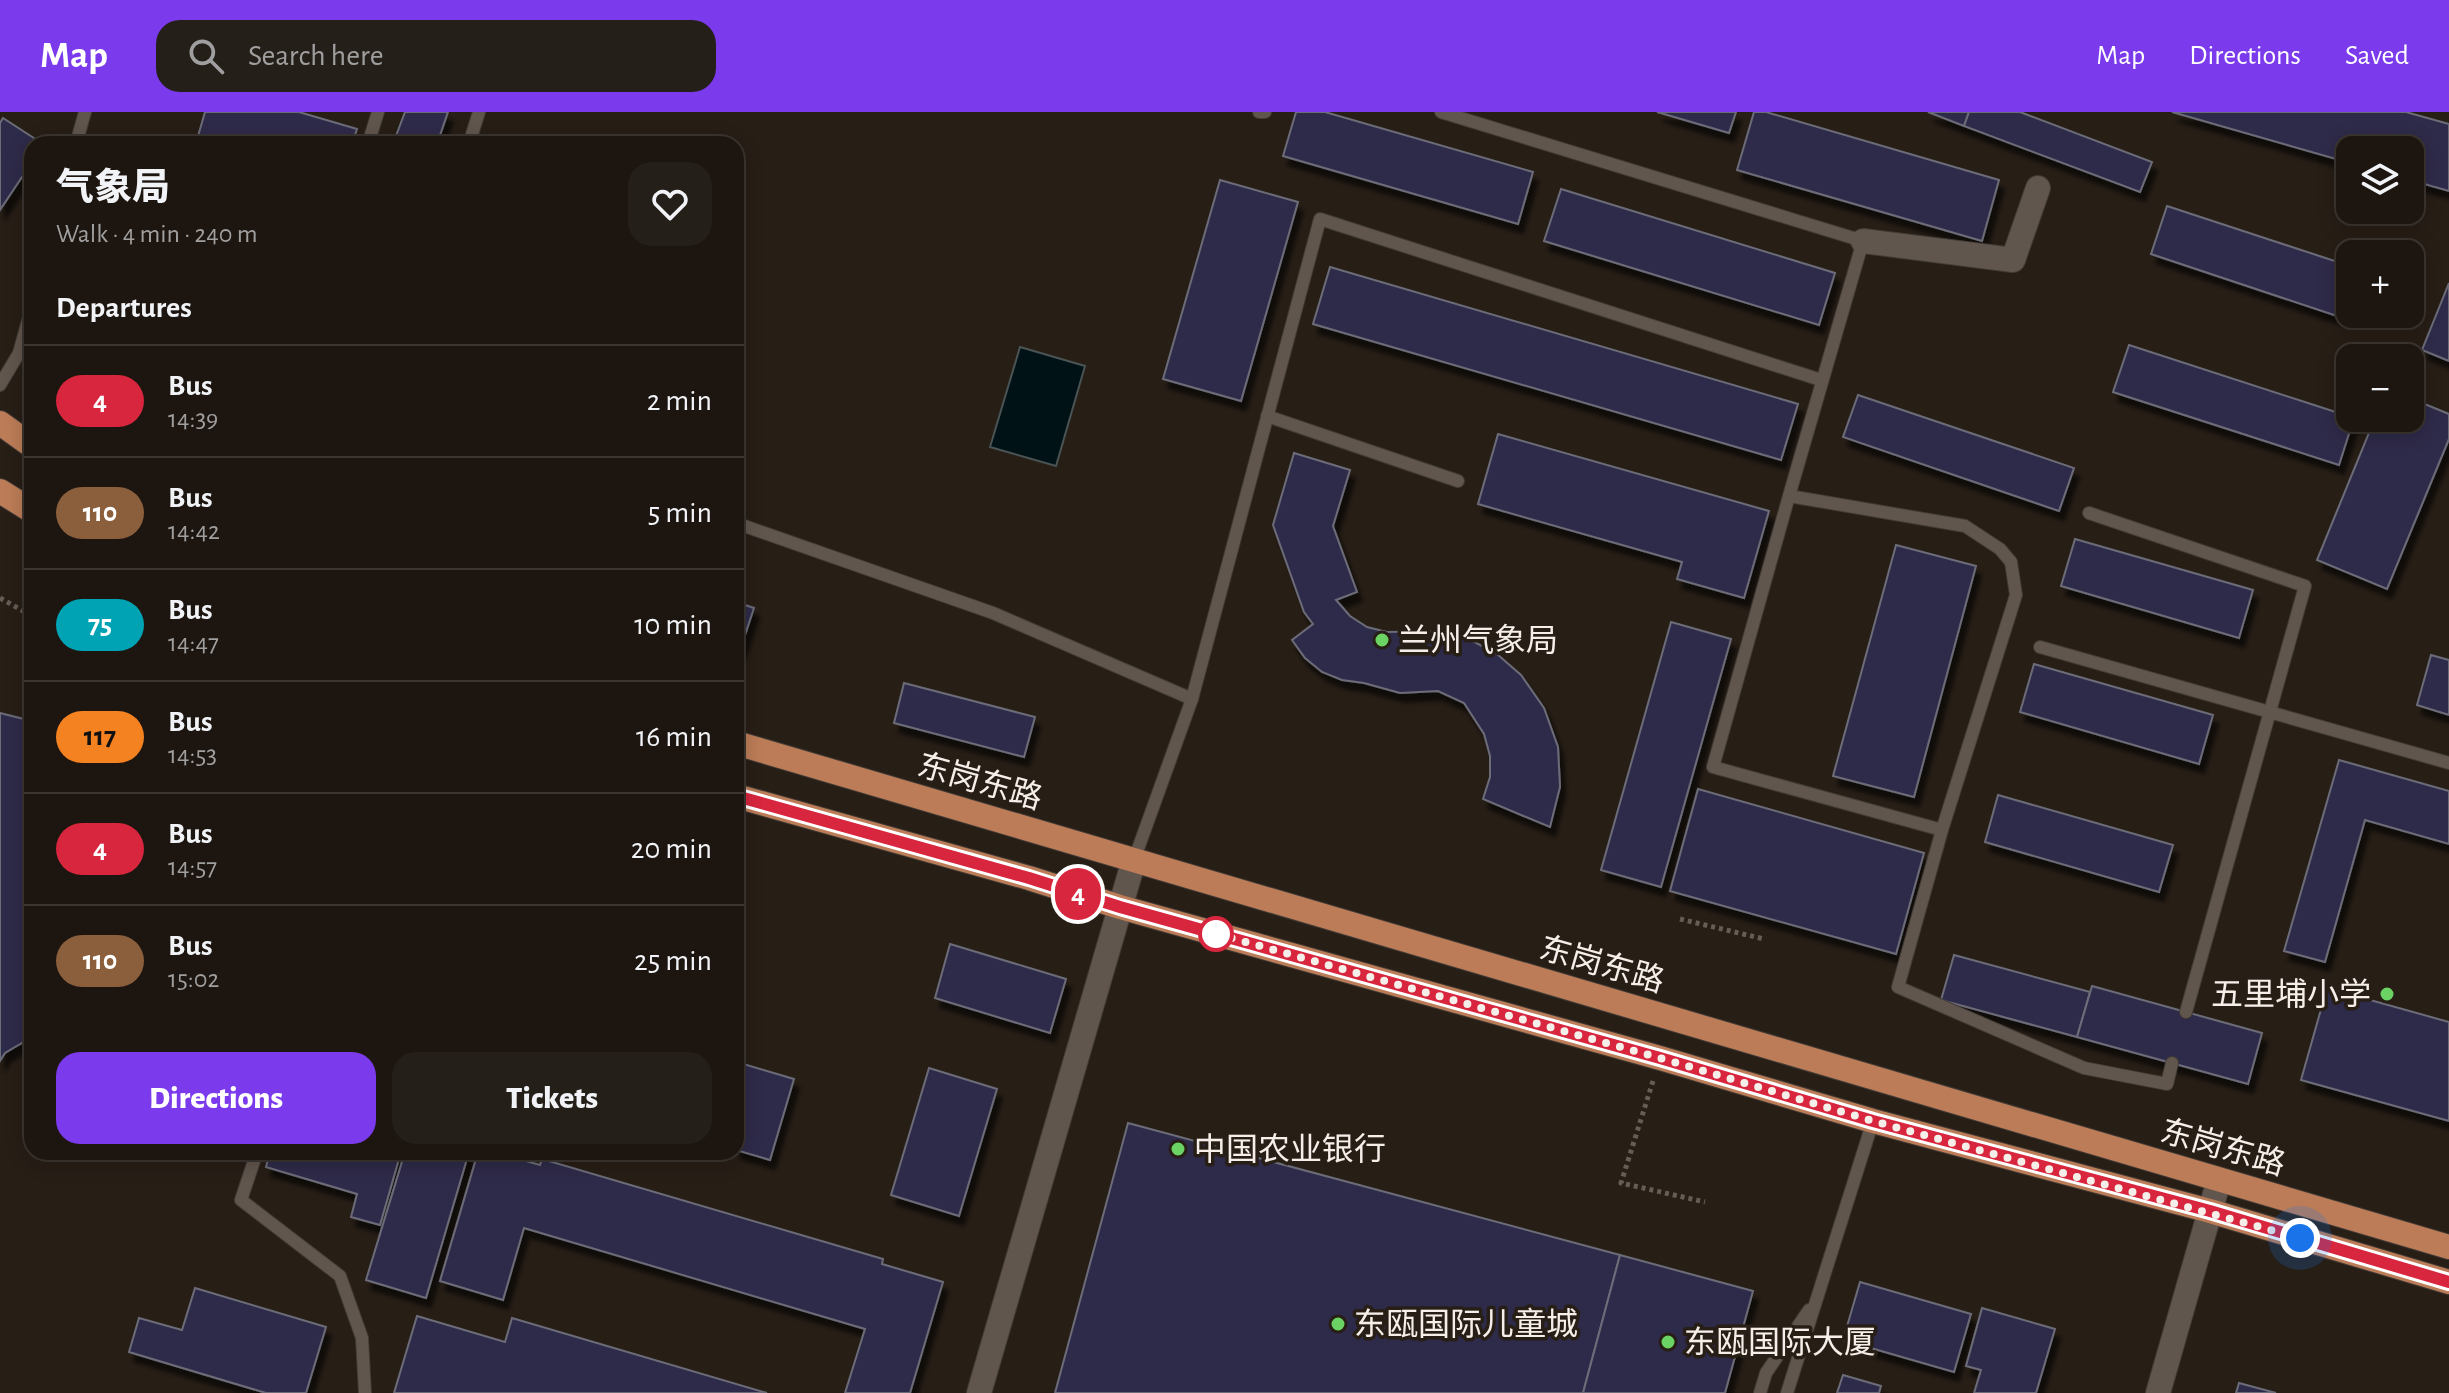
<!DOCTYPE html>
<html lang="en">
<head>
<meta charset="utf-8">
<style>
	:root { --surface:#1d1610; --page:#251f19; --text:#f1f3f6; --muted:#a09f9f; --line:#3b3530; --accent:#7c3aed }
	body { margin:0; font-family:"Alegreya Sans","Noto Sans SC",sans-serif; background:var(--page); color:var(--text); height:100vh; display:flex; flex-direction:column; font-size:30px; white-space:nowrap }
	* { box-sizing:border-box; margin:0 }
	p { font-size:26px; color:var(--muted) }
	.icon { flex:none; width:44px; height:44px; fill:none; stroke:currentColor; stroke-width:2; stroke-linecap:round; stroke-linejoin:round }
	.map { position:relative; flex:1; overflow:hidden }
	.panel { position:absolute; left:24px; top:24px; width:720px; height:1024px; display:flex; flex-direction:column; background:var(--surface); border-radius:24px; box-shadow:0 4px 20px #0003,0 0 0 2px var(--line) }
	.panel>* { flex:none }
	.badge { padding:0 16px; border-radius:26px; font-size:28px; line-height:52px }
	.fabs { position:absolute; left:2336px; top:24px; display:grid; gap:16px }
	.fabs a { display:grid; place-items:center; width:88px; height:88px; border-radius:16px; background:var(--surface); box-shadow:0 4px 20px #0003,0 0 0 2px var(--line); font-size:40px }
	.you { position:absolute; width:40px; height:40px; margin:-20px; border:6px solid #fff; border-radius:50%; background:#1a73e8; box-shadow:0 0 0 12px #1a73e833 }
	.map>.badge { position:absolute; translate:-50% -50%; box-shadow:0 0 0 4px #fff }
	h2 { padding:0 32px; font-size:30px; line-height:72px }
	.round { display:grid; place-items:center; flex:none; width:84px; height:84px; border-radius:24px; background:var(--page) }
	.overview { display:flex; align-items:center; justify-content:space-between; height:136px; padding:0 32px }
	h1 { font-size:38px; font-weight:800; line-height:60px }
	.primary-button { display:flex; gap:16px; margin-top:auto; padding:16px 32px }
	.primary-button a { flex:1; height:92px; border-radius:24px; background:var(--accent); color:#fff; font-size:32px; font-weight:800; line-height:92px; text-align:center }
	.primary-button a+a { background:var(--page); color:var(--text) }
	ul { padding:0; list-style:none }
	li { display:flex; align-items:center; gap:24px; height:112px; padding:0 32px; border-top:2px solid var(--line) }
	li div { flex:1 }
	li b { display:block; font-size:30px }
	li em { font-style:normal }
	li .badge { min-width:88px; font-weight:700; text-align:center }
	header { display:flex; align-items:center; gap:48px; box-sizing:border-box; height:112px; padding:0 40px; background:var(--accent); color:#fff }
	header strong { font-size:38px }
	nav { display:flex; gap:44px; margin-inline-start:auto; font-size:28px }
	.search { width:560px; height:72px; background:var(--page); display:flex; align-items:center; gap:20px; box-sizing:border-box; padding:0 28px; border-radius:24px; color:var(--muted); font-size:30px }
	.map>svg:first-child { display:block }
	.water { fill:#001215; stroke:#4a5455; stroke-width:2 }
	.building { fill:#2e2b4a; stroke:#6c6c79; stroke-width:2; filter:url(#shadow) }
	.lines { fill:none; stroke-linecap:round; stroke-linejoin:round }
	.lane-casing { stroke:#423b36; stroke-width:14 }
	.street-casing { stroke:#423b36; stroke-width:26 }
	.secondary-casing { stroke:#423b36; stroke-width:26 }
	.primary-casing { stroke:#423b36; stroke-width:26 }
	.path { stroke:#665d56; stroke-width:5; stroke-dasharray:4 4; stroke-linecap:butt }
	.lane { stroke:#61564d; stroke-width:12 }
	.street { stroke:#61564d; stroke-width:24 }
	.secondary { stroke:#61564d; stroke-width:24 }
	.primary { stroke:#bc7c57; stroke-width:24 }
	.line-casing { stroke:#fff; stroke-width:18 }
	.line { stroke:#d7263d; stroke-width:12 }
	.walk { stroke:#f5eee9; stroke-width:8; stroke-dasharray:0 14.4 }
	.poi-dot { fill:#6ad364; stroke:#271e16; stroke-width:3 }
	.stop-dot { fill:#fff; stroke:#d7263d; stroke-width:4 }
	.labels { text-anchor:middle; stroke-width:7; stroke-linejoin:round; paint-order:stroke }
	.poi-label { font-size:32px; fill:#f5eee9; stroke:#271e16; text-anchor:start }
	.street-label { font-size:32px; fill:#f5eee9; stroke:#271e16 }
</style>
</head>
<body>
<header>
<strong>Map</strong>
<div class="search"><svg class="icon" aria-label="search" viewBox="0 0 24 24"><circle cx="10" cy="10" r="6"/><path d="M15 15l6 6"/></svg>Search here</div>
<nav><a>Map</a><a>Directions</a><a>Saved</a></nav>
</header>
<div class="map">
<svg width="2449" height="1281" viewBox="0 0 2449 1281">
	<defs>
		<filter id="shadow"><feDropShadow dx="5" dy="9" stdDeviation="2" flood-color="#0009"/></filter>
	</defs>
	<rect width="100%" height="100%" fill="#271e16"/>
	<path class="water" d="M1020 235 1085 254 1056 354 990 335Z"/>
	<g class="building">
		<path d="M205 0H299L357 17 352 32H200L196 31Z"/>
		<path d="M405 0H448L437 32H393Z"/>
		<path d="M1296 0H1325L1533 60 1518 112 1283 44Z"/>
		<path d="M1657 0H1736L1729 21Z"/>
		<path d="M1754 0H1766L1999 68 1982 129 1737 58Z"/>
		<path d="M1928 0H1969L1964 14Z"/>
		<path d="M1969 0H2020L2152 50 2140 80 1964 14Z"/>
		<path d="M2172 0H2406L2449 12V79L2410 68V38H2350V51Z"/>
		<path d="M3 6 43 32H32V50L0 98V11Z"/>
		<path d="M1220 68 1298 90 1241 289 1163 267Z"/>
		<path d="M1561 77 1835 161 1819 213 1544 129Z"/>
		<path d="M2167 94 2350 154V175L2340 205 2151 142Z"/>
		<path d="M1330 155 1798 292 1781 348 1313 212Z"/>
		<path d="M2449 171V249L2422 238Z"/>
		<path d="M2129 233 2354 306 2339 353 2113 280Z"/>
		<path d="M1858 283 2074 356 2059 399 1843 325Z"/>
		<path d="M2410 286 2449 302V327L2387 477 2317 448 2375 306H2410Z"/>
		<path d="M1498 322 1769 399 1744 486 1677 467 1682 450 1478 392Z"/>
		<path d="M1294 341 1350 358 1333 414 1357 480 1336 488 1350 504 1367 515 1387 520 1439 519 1469 527 1497 542 1521 563 1544 596 1558 635 1560 675 1550 715 1483 687 1490 665V644L1484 622 1464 591 1438 579 1400 581 1364 571 1342 568 1322 560 1305 546 1292 528 1313 512 1304 500 1273 413Z"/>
		<path d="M2075 427 2253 478 2239 526 2061 474Z"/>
		<path d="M1896 433 1976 454 1914 685 1833 664Z"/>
		<path d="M736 490 754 496 740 538 736 536Z"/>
		<path d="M1671 510 1731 527 1661 775 1601 758Z"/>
		<path d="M2431 543 2449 548V603L2417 593Z"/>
		<path d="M2034 552 2213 603 2199 652 2020 600Z"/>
		<path d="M904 571 1035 605 1024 645 894 611Z"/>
		<path d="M0 601 32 609V925L5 941 0 949Z"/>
		<path d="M2339 648 2449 679V732L2365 708 2325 850 2284 839Z"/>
		<path d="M1698 677 1924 741 1896 842 1670 779Z"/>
		<path d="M1998 683 2173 733 2159 780 1985 730Z"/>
		<path d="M950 832 1066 867 1050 921 935 886Z"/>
		<path d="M1954 843 2090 880 2077 925 1941 888Z"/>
		<path d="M2092 874 2262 921 2248 972 2077 925Z"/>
		<path d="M2327 876 2449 910V1009L2301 968Z"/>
		<path d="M740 951 794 967 770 1048 736 1038V964Z"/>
		<path d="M929 956 997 977 959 1104 891 1083Z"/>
		<path d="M1128 1011 1620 1143 1583 1281H1055Z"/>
		<path d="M270 1040H401L380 1113 351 1105 357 1082 266 1055Z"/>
		<path d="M405 1040H469L426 1186 366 1168Z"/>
		<path d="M478 1040H494L540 1053 542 1047 883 1147 882 1152 943 1170 910 1281H845L865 1217 524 1116 503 1188 440 1169Z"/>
		<path d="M1620 1143 1753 1179 1725 1281H1583Z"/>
		<path d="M1860 1170 1971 1202 1954 1260 1843 1228Z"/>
		<path d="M195 1176 326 1215 306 1281H266L129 1240 139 1206 182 1218Z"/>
		<path d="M1982 1196 2055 1217 2036 1281H1974L1981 1258 1966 1254Z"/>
		<path d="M417 1204 505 1230 512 1206 767 1281H394Z"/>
		<path d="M1843 1263 1881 1274 1879 1281H1837Z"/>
		<path d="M2239 1271 2276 1281H2236Z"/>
	</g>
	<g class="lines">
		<defs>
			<g id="lane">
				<path d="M1259 0H1265"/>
				<path d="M1441 0 1863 129 1789 384 1965 414 2000 437 2011 450 2016 483 1942 718 1898 875 2084 956 2167 972 2172 951"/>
				<path d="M76 32 85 0"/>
				<path d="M368 32 378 0"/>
				<path d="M469 32 479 0"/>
				<path d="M0 273 19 241 32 194"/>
				<path d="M1267 304 1458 369"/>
				<path d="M1789 384 1713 655 1942 718"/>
				<path d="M2089 401 2305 474 2186 900"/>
				<path d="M736 411 993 501 1192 587"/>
				<path d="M2040 535 2449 651"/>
				<path d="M1134 748 1192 587 1320 107 1821 268"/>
				<path d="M257 1040 241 1088 340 1164 362 1226 365 1281"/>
				<path d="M1760 1281 1766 1261 1809 1198"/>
				<path d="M1787 1281 1873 1009"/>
			</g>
			<g id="street">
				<path d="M1863 129 2013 148 2038 76"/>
				<path d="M979 1281 1134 748"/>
			</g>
			<path id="secondary" d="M2158 1281 2219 1068"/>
			<g id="primary">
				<path d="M0 311 32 334"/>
				<path d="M0 379 32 399"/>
				<path d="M736 631 2449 1135"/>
				<path d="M736 684 1029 766 1120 795 1660 946 1873 1009 2210 1099 2449 1170"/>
			</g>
		</defs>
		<use href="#lane" class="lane-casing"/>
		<use href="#street" class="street-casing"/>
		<use href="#secondary" class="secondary-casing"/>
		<use href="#primary" class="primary-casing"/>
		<g class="path">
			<path d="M0 486 32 504"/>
			<path d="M1680 807 1764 827"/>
			<path d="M1653 969 1621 1071 1705 1090"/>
		</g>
		<use href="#lane" class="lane"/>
		<use href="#street" class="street"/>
		<use href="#secondary" class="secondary"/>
		<use href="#primary" class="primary"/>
	</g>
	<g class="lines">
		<defs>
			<path id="line" d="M736 684 1029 766 1120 795 1660 946 1873 1009 2210 1099 2449 1170"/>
		</defs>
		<use href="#line" class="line-casing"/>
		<use href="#line" class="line"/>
		<path class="walk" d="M1216 822 1210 820 1660 946 1873 1009 2300 1126"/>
	</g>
	<g class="poi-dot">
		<circle cx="1382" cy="528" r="8"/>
		<circle cx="2387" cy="882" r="8"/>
		<circle cx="1178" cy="1037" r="8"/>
		<circle cx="1338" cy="1212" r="8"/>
		<circle cx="1668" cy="1230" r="8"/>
	</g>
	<circle class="stop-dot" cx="1216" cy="822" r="16"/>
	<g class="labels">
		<g class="poi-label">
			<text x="1398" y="539">兰州气象局</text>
			<text x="2371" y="893" text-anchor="end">五里埔小学</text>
			<text x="1194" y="1048">中国农业银行</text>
			<text x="1354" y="1223">东瓯国际儿童城</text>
			<text x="1684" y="1241">东瓯国际大厦</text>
		</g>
		<g class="street-label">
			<text transform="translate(980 669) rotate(16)" y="11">东岗东路</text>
			<text transform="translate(1602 852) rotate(16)" y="11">东岗东路</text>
			<text transform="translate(2223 1035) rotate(16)" y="11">东岗东路</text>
		</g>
	</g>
</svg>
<div class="fabs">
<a><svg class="icon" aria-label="layers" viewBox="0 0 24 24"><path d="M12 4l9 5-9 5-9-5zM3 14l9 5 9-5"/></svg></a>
<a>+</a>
<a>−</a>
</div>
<div class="you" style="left:2300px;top:1126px"></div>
<b class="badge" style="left:1078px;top:782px;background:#d7263d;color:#fff">4</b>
<section class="panel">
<div class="overview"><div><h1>气象局</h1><p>Walk · 4 min · 240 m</p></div><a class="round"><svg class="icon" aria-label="heart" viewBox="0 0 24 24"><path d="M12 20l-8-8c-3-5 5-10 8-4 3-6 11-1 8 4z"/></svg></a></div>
<h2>Departures</h2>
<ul>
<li><span class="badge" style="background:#d7263d;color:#fff">4</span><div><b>Bus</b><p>14:39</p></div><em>2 min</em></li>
<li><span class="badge" style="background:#8b5e3c;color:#fff">110</span><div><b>Bus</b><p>14:42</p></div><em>5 min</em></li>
<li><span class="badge" style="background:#00a3b4;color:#fff">75</span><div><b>Bus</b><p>14:47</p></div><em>10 min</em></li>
<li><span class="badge" style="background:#f58220;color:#111">117</span><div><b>Bus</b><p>14:53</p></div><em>16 min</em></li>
<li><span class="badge" style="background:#d7263d;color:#fff">4</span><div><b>Bus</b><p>14:57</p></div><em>20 min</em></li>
<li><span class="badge" style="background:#8b5e3c;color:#fff">110</span><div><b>Bus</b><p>15:02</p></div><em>25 min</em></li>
</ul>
<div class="primary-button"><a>Directions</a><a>Tickets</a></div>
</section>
</div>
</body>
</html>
